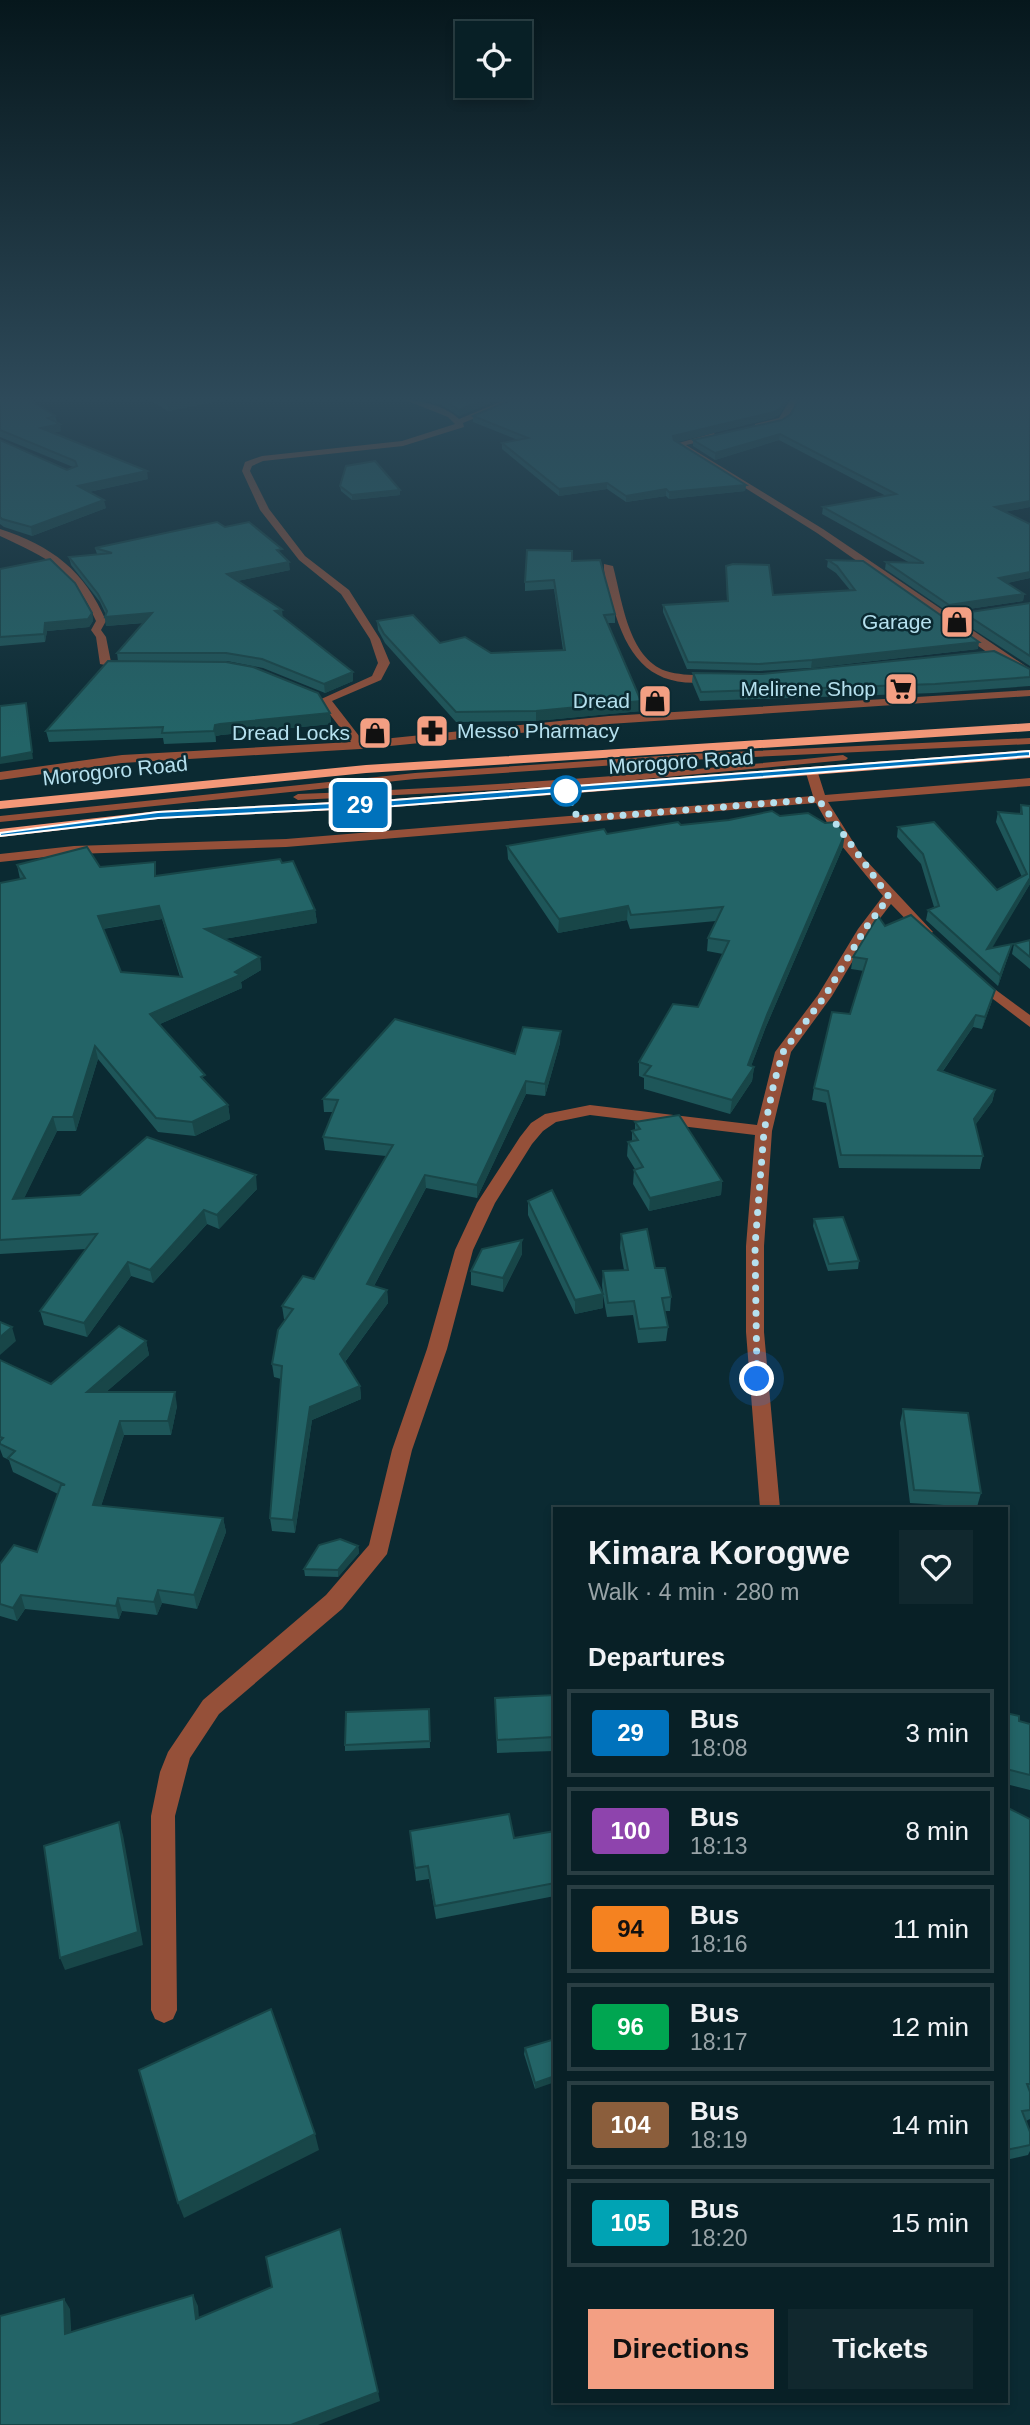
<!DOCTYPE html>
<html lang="en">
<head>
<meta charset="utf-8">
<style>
	:root { --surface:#082026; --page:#11282e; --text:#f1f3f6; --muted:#98a3a7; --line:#293e43; --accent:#f39f83 }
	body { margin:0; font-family:Arial,sans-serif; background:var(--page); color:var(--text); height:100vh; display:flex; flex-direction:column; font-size:26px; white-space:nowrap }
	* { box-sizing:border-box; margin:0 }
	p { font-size:23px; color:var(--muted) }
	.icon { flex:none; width:38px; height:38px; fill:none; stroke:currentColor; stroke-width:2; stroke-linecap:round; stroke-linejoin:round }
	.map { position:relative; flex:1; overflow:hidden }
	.side { position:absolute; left:553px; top:1507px; width:455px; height:896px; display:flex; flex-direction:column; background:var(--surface); border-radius:0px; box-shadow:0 4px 10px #0003,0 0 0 2px var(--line) }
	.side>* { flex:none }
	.badge { padding:0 14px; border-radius:5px; font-size:24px; line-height:46px }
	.controls { position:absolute; left:455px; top:21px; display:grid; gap:14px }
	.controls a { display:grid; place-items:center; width:77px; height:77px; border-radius:0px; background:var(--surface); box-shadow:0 4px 10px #0003,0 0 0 2px var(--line); font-size:35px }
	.you { position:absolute; width:35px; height:35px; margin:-18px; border:5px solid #fff; border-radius:50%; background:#1a73e8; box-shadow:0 0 0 10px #1a73e833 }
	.map>.badge { position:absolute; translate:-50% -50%; box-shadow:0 0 0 4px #fff }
	h2 { padding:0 35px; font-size:26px; line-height:63px }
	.round { display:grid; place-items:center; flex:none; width:74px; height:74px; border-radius:0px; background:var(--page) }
	.summary { display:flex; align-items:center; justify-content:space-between; height:119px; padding:0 35px }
	h1 { font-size:33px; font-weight:700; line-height:52px }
	.primary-button { display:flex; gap:14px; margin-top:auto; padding:14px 35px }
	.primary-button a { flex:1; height:80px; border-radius:0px; background:var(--accent); color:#111; font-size:28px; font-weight:700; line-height:80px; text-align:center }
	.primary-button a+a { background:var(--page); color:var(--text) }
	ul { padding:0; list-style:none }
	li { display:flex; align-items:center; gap:21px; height:88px; margin:0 14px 10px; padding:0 21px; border:4px solid var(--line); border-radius:0px }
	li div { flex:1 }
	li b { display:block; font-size:26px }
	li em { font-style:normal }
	li .badge { min-width:77px; font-weight:700; text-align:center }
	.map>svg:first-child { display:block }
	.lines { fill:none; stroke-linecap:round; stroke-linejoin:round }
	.service { fill:#955039; fill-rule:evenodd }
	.minor { fill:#955039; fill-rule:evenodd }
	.trunk { fill:#f49878; fill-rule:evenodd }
	.wall { fill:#1e5659; fill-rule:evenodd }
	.shaded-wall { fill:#184648 }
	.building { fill:#236467; stroke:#184648; stroke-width:2; fill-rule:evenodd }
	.line { fill:#0072bc; stroke:#fff; stroke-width:2 }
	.walk { stroke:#b5e0ee; stroke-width:7; stroke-dasharray:0 12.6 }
	.stop-dot { fill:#fff; stroke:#0072bc; stroke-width:3.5 }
	.labels { text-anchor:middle; stroke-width:5; stroke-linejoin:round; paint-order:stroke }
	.far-poi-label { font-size:21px; fill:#b5e0ee; stroke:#0b2a32; text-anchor:end }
	.far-street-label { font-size:21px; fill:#b5e0ee; stroke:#0b2a32 }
</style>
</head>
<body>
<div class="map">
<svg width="1030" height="2425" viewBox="0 0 1030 2425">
	<rect width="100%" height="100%" fill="#0b2a32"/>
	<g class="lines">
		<g class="service">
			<path d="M1030 738V744L689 760 415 779 0 822V816L415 773 689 754Z"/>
			<path d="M843 755 848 758 846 760 571 786 298 800 293 797 298 794C480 787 662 774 843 755Z"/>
		</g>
		<g class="minor">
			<path d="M405 400C422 400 447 407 459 419L505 400H519L463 423 464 427 403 446 263 461 252 466 250 471 269 509 305 556 349 590 380 639 390 663 381 680 332 701 363 741 609 716 1030 690V696L609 724 360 749 122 763 0 780V772L122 755 351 742 319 700 372 676 378 663 370 639 341 594 299 560 260 510 242 471 245 462 262 456 402 441 455 424 448 417Z"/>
			<path d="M790 400H798L785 422 755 428V424L779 418Z"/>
			<path d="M714 433 717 438 686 445 823 529 1030 669V677L991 655 817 533 675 444Z"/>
			<path d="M0 529C52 546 85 571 106 621L101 630 106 637 111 662 132 666V670L100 664 96 637 91 630 96 621C74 570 48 558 0 536Z"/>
			<path d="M604 564 613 566C622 599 628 658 666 671 682 676 700 675 716 675L722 678 720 680C657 692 629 664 613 606 610 594 603 576 604 564Z"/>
			<path d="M812 769 818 773 825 795 1030 778V786L828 802 862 856 933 932 926 936 921 935 891 904 871 930 832 996 791 1052 772 1131 764 1246V1332L780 1508H760L746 1332V1246L755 1135 590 1115 556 1122 543 1131 532 1144 495 1203 473 1250 447 1349 412 1450 387 1554 342 1609 219 1714 190 1758 175 1816 177 2010 173 2019 164 2023 155 2019 151 2010V1816L160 1772 168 1752 203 1700 326 1595 369 1545 392 1450 427 1349 455 1250 477 1203 520 1137 531 1123 545 1114 590 1105 757 1125 775 1052 818 995 858 929 883 896 837 840 816 803 286 847 74 854 0 862V854L74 846 286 839 813 796 806 773Z"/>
			<path d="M977 976 1030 1015V1027L972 983 970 980Z"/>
		</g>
		<g class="trunk">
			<path d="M1030 723V731L366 773 0 809V801L366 765Z"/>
			<path d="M1030 750V758L394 807 158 819 0 837V829L158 811 394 799Z"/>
		</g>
	</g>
	<g class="wall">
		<path d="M0 400 55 416 57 422 61 431 53 433 148 479 89 492 106 508 32 536 4 527 0 524V440L67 470 73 467 0 437Z"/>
		<path d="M150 400H218V401L168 411Z"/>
		<path d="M423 400H498L459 416 442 405Z"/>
		<path d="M511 400H787L780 414 773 418 677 442 746 485 745 491 669 499 666 496 626 502 607 489 559 496 502 449V443L518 440 473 422V416Z"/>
		<path d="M791 414 1030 507 1004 512 1030 524V578L1007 583 1024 594 1023 601 948 612 885 569 886 562 910 563 822 514 823 507 886 496 779 440 715 460 693 446V440L782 420Z"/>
		<path d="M340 486 400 495 352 500 341 491Z"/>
		<path d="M225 527 282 556 290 570 237 581 283 618 353 681 325 693 263 668 227 661 183 662 330 713 331 724 221 735 216 736V742L164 744 163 738 49 742 46 731 118 661 117 653 144 623 106 626 105 617 106 615 100 602 71 565 69 557 97 554 95 548Z"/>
		<path d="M828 560 978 649 811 668 759 671 687 669 663 612V605L727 601 726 566 773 595 850 590 836 573 827 567Z"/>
		<path d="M572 561 615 614V623H608L641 711 536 721 456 722 385 643 378 630 377 621 440 643 491 653 563 650 554 589 525 591V582Z"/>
		<path d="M0 569 92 613 93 621 89 627 47 631 45 642 0 646Z"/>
		<path d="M1030 603V666L962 622 964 613Z"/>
		<path d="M693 673 1030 677V686L934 693 700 701 692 682Z"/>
		<path d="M1021 805 1030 884 991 948 1009 954 998 986 926 920 928 910 934 907 921 864 897 837 898 827 997 890 1022 877 996 822 998 812 1020 814Z"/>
		<path d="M780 816 843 847 765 1029 751 1066 754 1067 752 1081 730 1114 644 1089V1078L639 1076V1062L698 1007 723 954 707 951 708 938 716 921 630 929 627 920 558 933 508 859 507 846 681 825Z"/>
		<path d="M282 863 315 910 317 923 224 939 260 957 261 970 241 982 242 988 160 1024 207 1083 228 1105 230 1119 195 1136 158 1132 98 1059 76 1131H57L24 1198 257 1189 219 1229 207 1224 153 1283 131 1276 87 1337 44 1325 40 1311 86 1249 0 1254V883L20 879 17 865 100 867 157 876ZM162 919 180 977 121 972 103 929Z"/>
		<path d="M885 926 992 1001 982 1029 973 1027 943 1071 995 1090 992 1102 975 1125 983 1156 980 1169 839 1168 826 1103 812 1100 814 1088 850 1014 864 971 851 969 853 957Z"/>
		<path d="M1030 940V969L1012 954 1014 944Z"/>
		<path d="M560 1043 545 1096 526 1094 477 1198 426 1188 374 1286 387 1290 388 1303 345 1362 360 1386 361 1399 312 1420 295 1533 272 1531 270 1518 281 1379 274 1377 272 1364 286 1319H284L282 1306 314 1279 386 1156 325 1150 323 1137 333 1112H324L323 1099Z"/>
		<path d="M635 1122 722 1181 721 1195 649 1211 633 1184 634 1170 635 1169 627 1156 628 1142H632V1131L635 1130Z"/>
		<path d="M528 1201 603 1294 602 1285 603 1271 624 1270 620 1248 621 1234 655 1268 671 1297 670 1311H664L668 1327 666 1341 638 1343 633 1315 607 1317 603 1295V1308L575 1314 528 1215Z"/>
		<path d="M814 1219 859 1261 858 1269 828 1271 813 1226Z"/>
		<path d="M522 1240V1254L503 1292 471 1285V1271Z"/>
		<path d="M146 1341 149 1355 106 1392 177 1406 171 1435H124L101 1506 223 1518 226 1532 197 1609 162 1603 157 1615 122 1611 119 1619 25 1609 17 1621 0 1616V1564L37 1552 58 1494 13 1472 9 1460 3 1457 0 1449V1360L51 1384Z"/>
		<path d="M903 1409 981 1493 977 1507 910 1503 900 1423Z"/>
		<path d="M358 1546 359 1553 338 1577 305 1576 304 1569Z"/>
		<path d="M555 1695V1751L497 1753 495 1698Z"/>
		<path d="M429 1709 430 1748 345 1751V1745Z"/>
		<path d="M1006 1713 1019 1721 1030 1724V1790L1006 1784Z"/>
		<path d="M1006 1807 1030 1819V2119L1026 2121 1030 2132V2151L1028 2155 1006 2160Z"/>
		<path d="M410 1831 514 1838 555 1831V1896L436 1919 429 1879 416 1881Z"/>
		<path d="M555 2039 535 2089 524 2054 525 2048Z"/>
	</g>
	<g class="shaded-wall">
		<path d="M184 400H218V401L168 411 167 403Z"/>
		<path d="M483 400H498L459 416V410Z"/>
		<path d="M785 400H787L780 414 773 418 673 443V436Z"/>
		<path d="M60 424 61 431 42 435 41 428Z"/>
		<path d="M780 434 779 440 715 460V453Z"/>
		<path d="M147 471 148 479 79 494 78 486Z"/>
		<path d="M607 483V489L559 496V489Z"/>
		<path d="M746 485 745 491 669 499V492Z"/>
		<path d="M666 489V496L626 502V496Z"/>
		<path d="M400 490V495L352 500V495Z"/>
		<path d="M104 500 106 508 32 536 31 527Z"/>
		<path d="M1030 501V507L994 514 995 507Z"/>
		<path d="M289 562 290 570 228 583 227 574Z"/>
		<path d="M1030 572V578L998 585 999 578Z"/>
		<path d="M1024 594 1023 601 948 612 949 605Z"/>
		<path d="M282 610 283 618 275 611Z"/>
		<path d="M92 613 93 621 89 627 47 631 45 642 44 634 45 623Z"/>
		<path d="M152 613 153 622 106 626 105 617Z"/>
		<path d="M979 642 978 649 811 668 812 660Z"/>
		<path d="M353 672V681L325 693 324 684Z"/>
		<path d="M641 701V711L536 721V711Z"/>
		<path d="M27 709 33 759 0 764V758Z"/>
		<path d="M330 713 331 724 221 735 216 736V742L214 731 215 725 220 724Z"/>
		<path d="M845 834 843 847 765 1029 747 1077 754 1067 752 1081 730 1114 732 1100 748 1065 767 1015Z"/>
		<path d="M1030 878V884L985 960 987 949Z"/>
		<path d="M159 906 162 919 100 929 98 916Z"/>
		<path d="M628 906 627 920 558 933 559 919Z"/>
		<path d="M315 910 317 923 206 942 205 929Z"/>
		<path d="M1012 944 1009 954 998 986 1000 975Z"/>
		<path d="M260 957 261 970 241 982 242 988 153 1027 150 1014 235 972Z"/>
		<path d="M995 990 992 1001 982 1029 985 1017Z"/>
		<path d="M976 1015 973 1027 935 1082 938 1070Z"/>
		<path d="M561 1031 560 1043 545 1096V1084Z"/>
		<path d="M95 1046 98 1059 76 1131 73 1117Z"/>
		<path d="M526 1081V1094L477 1198V1185Z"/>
		<path d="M995 1090 992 1102 971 1131 974 1119Z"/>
		<path d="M228 1105 230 1119 195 1136 192 1122Z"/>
		<path d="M53 1117 57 1131 17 1213 13 1199Z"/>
		<path d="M256 1175 257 1189 219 1229 217 1215Z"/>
		<path d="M425 1175 426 1188 368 1297 367 1284Z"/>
		<path d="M722 1181 721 1195 649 1211 650 1198Z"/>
		<path d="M204 1210 207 1224 153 1283 150 1270Z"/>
		<path d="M522 1240V1254L503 1292V1278Z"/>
		<path d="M128 1262 131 1276 87 1337 84 1323Z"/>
		<path d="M387 1290 388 1303 341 1367 340 1354Z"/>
		<path d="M603 1294V1308L575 1314V1300Z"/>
		<path d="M12 1327 16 1341 0 1355V1337Z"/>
		<path d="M146 1341 149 1355 90 1406 87 1392Z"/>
		<path d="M360 1386 361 1399 312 1420 295 1533 293 1520 310 1407Z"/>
		<path d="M175 1392 177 1406 171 1435 168 1421Z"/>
		<path d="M120 1421 124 1435 97 1519 93 1505Z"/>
		<path d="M223 1518 226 1532 197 1609 194 1595Z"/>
		<path d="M358 1546 359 1553 338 1577V1570Z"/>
		<path d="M158 1590 162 1603 157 1615 154 1602Z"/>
		<path d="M21 1595 25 1609 17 1621 13 1608Z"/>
		<path d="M118 1598 122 1611 119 1619 116 1606Z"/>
		<path d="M119 1822 123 1835 143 1945 65 1970 60 1958Z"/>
		<path d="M555 2076V2082L535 2089V2083Z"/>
		<path d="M315 2134 319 2150 184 2218 178 2203Z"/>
		<path d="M193 2295 198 2306 200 2330 196 2319Z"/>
		<path d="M64 2299 70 2309 72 2344 65 2334Z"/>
		<path d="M378 2392 380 2401 318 2425H291Z"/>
	</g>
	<g class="building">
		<path d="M0 400H30L55 416 48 418 60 424 41 428 147 471 78 486 104 500 31 527 2 519 0 517V440L67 470 77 466 75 461 0 430Z"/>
		<path d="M161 400H184L167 403Z"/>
		<path d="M443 400H483L459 410Z"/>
		<path d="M511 400H785L781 408 774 412 673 436 674 440 746 485 669 492 666 489 626 496 607 483 559 489 502 443 528 438 473 416Z"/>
		<path d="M798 400H1030V501L995 507 1030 524V572L999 578 1024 594 949 605 886 562 924 563 823 507 896 494 780 434 715 453 693 440 782 420 791 414Z"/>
		<path d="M375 461 400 490 352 495 340 486 346 466Z"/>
		<path d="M217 522 225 527 249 522 282 549 277 550 289 562 227 574 282 610 275 611 353 672 324 684 262 659 226 653H117L152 613 105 617 107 611 98 594 69 557 112 553 95 548Z"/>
		<path d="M527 550 572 551V561L600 560 615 614 604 615 641 701 536 711 456 712 384 634 377 621 413 615 440 643 465 637 491 653 565 650 554 580 525 582Z"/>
		<path d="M50 559 75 583 92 613 88 619 45 623 44 634 0 637V569Z"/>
		<path d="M828 560 863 561 979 642 812 660 759 664 688 662 663 605 728 601 726 566 733 564 769 565 773 595 855 590 837 566Z"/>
		<path d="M1030 603V656L964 613Z"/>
		<path d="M994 651 1030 669V677L935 684 701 692 693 673 762 674Z"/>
		<path d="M108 661 226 662 253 667 318 693 330 713 220 724 215 725 214 731 162 733 163 727 46 731Z"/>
		<path d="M26 703 32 752 0 758V706Z"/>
		<path d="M1021 805 1030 806V878L987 949 1012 944 1000 975 928 910 939 906 923 854 898 827 934 822 997 890 1027 874 998 812 1022 814Z"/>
		<path d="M772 811 780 816 808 813 825 823 836 822 845 834 767 1015 748 1065 754 1067 732 1100 644 1075 651 1066 639 1062 673 1004 698 1007 729 941 708 938 723 907 631 915 628 906 559 919 507 846 604 829 607 834 678 822 681 825 729 820Z"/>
		<path d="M87 847 100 867 155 862V876L280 859 282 863 293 861 315 910 205 929 260 957 235 972 240 975 150 1014 205 1075 201 1077 228 1105 192 1122 156 1118 95 1046 73 1117H53L13 1199 80 1195 147 1137 256 1175 217 1215 204 1210 150 1270 128 1262 84 1323 40 1311 97 1234 0 1240V883L25 878 17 865ZM159 906 182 977 121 972 98 916Z"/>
		<path d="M911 915 995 990 985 1017 976 1015 938 1070 995 1090 974 1119 983 1156 841 1155 828 1091 814 1088 832 1012 850 1014 867 959 853 957 878 916 885 926Z"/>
		<path d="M1030 940V957L1014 944Z"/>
		<path d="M395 1019 515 1054 523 1027 561 1031 545 1084 526 1081 477 1185 425 1175 367 1284 387 1290 340 1354 360 1386 310 1407 293 1520 270 1518 282 1366 272 1364 278 1330 293 1309 282 1306 303 1276 314 1279 393 1145 323 1137 338 1100 323 1099Z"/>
		<path d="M679 1115 722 1181 650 1198 634 1170 643 1167 628 1142 638 1140 632 1131 640 1129 635 1122Z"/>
		<path d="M552 1190 603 1294 575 1300 528 1201Z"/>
		<path d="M843 1217 859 1261 829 1264 814 1219Z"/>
		<path d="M647 1229 655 1268H665L671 1297 662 1298 668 1327 639 1329 634 1301 608 1303 603 1271 628 1270 621 1234Z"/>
		<path d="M522 1240 503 1278 471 1271 482 1249Z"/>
		<path d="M0 1322 12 1327 0 1337Z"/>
		<path d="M119 1326 146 1341 87 1392H175L168 1421H120L93 1505 223 1518 194 1595 158 1590 154 1602 118 1598 116 1606 21 1595 13 1608 0 1604V1564L14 1545 37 1552 61 1485H65L8 1458 15 1451 0 1444V1441L3 1438 0 1437V1360L51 1384Z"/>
		<path d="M903 1409 968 1413 981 1493 914 1490Z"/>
		<path d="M340 1539 358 1546 338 1570 304 1569 319 1545Z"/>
		<path d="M555 1695V1737L497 1740 495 1698Z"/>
		<path d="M429 1709 430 1741 345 1745 346 1712Z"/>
		<path d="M1006 1713 1019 1716V1721L1030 1724V1775L1006 1769Z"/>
		<path d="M1006 1807 1030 1819V2084H1027L1030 2092V2110L1022 2111 1030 2132V2145L1006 2150Z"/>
		<path d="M509 1814 514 1838 555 1831V1883L435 1906 428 1866 415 1868 410 1831Z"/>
		<path d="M119 1822 138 1932 60 1958 44 1846Z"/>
		<path d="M271 2009 315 2134 178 2203 139 2070Z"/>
		<path d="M555 2039V2076L535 2083 525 2048Z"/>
		<path d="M340 2229 378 2392 291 2425H0V2316L64 2299 65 2334 193 2295 196 2319 272 2287 266 2257Z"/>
	</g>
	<linearGradient id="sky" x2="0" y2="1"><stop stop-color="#06171c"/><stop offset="0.54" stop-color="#2e4a5a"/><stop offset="1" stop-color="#2e4a5a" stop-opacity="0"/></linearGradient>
	<rect width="1030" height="740" fill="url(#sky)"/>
	<path class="line" d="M1030 751V756L394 806 158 818 0 836V833L158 812 394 800Z"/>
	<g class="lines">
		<path class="walk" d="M566 791 578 819 818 799 889 897 865 929 825 996 783 1052 774 1083 764 1131 755 1246 757 1379"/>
	</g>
	<defs>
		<symbol id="shop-square" viewBox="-11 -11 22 22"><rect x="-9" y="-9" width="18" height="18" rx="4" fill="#f39f83" stroke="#0b2a32"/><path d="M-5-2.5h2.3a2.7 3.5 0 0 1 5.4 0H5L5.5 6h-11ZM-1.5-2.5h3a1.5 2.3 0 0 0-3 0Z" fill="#111"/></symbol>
		<symbol id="supermarket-square" viewBox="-11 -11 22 22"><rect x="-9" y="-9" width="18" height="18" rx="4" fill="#f39f83" stroke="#0b2a32"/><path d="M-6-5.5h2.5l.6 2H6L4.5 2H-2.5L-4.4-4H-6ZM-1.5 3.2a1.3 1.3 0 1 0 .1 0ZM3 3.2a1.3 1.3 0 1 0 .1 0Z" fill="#111"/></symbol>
		<symbol id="pharmacy-square" viewBox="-11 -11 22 22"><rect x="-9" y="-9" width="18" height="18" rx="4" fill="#f39f83" stroke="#0b2a32"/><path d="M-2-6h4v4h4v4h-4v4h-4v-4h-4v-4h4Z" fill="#111"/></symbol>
	</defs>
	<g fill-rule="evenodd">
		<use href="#shop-square" x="938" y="603" width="38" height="38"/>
		<use href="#supermarket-square" x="882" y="670" width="38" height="38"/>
		<use href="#shop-square" x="636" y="682" width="38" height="38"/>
		<use href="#pharmacy-square" x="413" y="712" width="38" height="38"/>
		<use href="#shop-square" x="356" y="714" width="38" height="38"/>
	</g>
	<circle class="stop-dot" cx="566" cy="791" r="14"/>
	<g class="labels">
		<g class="far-poi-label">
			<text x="932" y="629">Garage</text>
			<text x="876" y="696">Melirene Shop</text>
			<text x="630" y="708">Dread</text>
			<text x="457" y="738" text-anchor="start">Messo Pharmacy</text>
			<text x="350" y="740">Dread Locks</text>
		</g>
		<g class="far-street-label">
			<text transform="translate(681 762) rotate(-4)" y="7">Morogoro Road</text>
			<text transform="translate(115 771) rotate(-6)" y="7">Morogoro Road</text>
		</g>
	</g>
</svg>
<div class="controls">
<a><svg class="icon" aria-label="locate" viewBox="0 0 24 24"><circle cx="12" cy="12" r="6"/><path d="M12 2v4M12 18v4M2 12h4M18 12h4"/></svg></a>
</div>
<div class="you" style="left:757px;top:1379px"></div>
<b class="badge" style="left:360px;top:805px;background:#0072bc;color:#fff">29</b>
<section class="side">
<div class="summary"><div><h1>Kimara Korogwe</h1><p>Walk · 4 min · 280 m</p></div><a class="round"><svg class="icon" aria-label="heart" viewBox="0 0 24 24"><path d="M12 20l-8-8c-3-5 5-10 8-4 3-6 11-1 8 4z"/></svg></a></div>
<h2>Departures</h2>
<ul>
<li><span class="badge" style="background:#0072bc;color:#fff">29</span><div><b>Bus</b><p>18:08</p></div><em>3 min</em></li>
<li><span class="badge" style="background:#8e44ad;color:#fff">100</span><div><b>Bus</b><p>18:13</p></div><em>8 min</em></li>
<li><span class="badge" style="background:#f58220;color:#111">94</span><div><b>Bus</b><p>18:16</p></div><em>11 min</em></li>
<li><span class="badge" style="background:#00a651;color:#fff">96</span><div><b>Bus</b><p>18:17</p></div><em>12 min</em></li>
<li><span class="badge" style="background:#8b5e3c;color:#fff">104</span><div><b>Bus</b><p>18:19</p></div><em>14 min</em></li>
<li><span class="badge" style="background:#00a3b4;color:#fff">105</span><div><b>Bus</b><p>18:20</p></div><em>15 min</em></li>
</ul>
<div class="primary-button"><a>Directions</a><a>Tickets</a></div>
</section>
</div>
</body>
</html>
